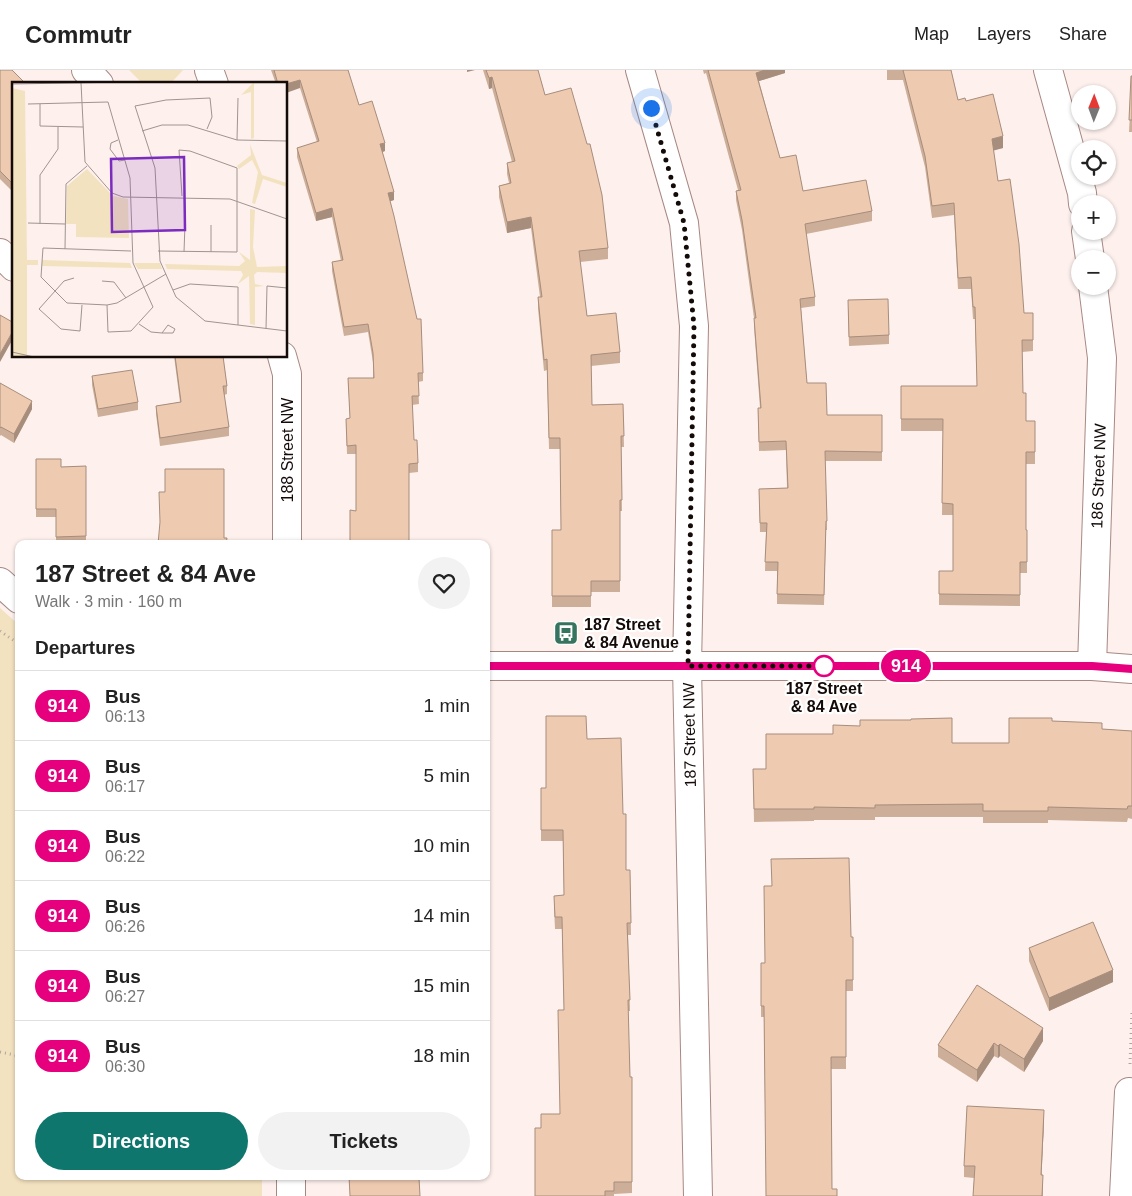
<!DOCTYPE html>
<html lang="en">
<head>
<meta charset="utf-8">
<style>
	:root { --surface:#fff; --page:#f2f2f2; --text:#222; --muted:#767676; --line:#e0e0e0; --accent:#0f766e }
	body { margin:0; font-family:Helvetica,sans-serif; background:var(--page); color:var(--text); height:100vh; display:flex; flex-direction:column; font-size:19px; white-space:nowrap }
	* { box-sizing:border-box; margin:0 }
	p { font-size:16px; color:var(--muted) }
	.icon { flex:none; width:28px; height:28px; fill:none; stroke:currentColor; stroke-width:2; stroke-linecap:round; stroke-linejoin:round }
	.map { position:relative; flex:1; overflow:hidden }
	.side { position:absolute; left:15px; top:470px; width:475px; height:640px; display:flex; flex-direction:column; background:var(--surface); border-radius:10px; box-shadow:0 1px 4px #0004 }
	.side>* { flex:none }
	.badge { padding:0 10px; border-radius:16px; font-size:18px; line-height:32px }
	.needle { width:32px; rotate:1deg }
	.controls { position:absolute; left:1071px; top:15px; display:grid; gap:10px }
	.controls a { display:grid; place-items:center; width:45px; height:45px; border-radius:50%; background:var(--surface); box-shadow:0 1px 4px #0004; font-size:25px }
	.you { position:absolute; width:25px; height:25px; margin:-12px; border:4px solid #fff; border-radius:50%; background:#1a73e8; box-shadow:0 0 0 8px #1a73e833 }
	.map>.badge { position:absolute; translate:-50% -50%; box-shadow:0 0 0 2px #fff }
	h2 { padding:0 20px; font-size:19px; line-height:45px }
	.round { display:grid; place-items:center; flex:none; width:52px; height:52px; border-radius:26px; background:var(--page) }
	.overview { display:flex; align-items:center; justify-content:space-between; height:85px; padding:0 20px }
	h1 { font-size:24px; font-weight:700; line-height:38px }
	.primary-button { display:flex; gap:10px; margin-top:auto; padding:10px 20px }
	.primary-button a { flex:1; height:58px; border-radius:30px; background:var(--accent); color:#fff; font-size:20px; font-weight:700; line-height:58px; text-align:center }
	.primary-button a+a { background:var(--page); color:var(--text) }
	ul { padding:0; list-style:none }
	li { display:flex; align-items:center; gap:15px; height:70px; padding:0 20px; border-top:1px solid var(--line) }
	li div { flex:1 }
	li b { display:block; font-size:19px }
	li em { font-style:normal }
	li .badge { min-width:55px; font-weight:700; text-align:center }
	header { display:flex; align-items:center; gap:30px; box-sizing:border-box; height:70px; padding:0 25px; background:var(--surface); border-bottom:1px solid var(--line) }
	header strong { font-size:24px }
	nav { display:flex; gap:28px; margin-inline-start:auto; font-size:18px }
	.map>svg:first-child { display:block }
	.green { fill:#f3e2bf }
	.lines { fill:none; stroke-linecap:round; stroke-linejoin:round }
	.minor-casing { stroke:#a68883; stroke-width:30 }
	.path { stroke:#b1a5a2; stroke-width:3; stroke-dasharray:1 4; stroke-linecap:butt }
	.minor { stroke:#fff; stroke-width:28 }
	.wall { fill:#cdae98 }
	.shaded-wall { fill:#a78d7c }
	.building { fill:#eecab1; stroke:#a78d7c }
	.line-casing { stroke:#fff; stroke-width:11 }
	.line { stroke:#e6007e; stroke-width:8 }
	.walk { stroke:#140a08; stroke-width:5; stroke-dasharray:0 9 }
	.stop-dot { fill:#fff; stroke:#e6007e; stroke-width:2.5 }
	.labels { text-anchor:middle; stroke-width:4.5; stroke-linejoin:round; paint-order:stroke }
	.street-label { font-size:16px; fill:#140a08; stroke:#fff }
	.poi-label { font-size:16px; font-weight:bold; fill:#140a08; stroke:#fff; text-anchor:start }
	.stop-label { font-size:16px; font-weight:bold; fill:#140a08; stroke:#fff }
	.inset-road { fill:none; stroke:#a09491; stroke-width:1 }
	.view { fill:#7b2cbf; fill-opacity:0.15; stroke:#7b2cbf; stroke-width:2.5 }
	.inset-edge { fill:none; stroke:#140a08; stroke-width:2.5 }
</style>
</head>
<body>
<header>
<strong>Commutr</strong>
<nav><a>Map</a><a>Layers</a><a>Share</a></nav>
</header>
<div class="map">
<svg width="1132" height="1126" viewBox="0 0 1132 1126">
	<rect width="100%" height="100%" fill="#fdf0ed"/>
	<g class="green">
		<path d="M129 0H183L170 14H143Z"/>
		<path d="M0 538 19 555V1106H262V1126H0Z"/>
	</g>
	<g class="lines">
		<defs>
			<g id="minor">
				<path d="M86 0 99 14"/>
				<path d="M209 0 214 14"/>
				<path d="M640 0 684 153 694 256 687 596 698 1126"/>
				<path d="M1048 0 1082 123 1083 134"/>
				<path d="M1086 161 1090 189"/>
				<path d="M0 183 14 197"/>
				<path d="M282 286 287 304V474"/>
				<path d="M0 512 19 529"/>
				<path d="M486 596H1092L1132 599"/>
				<path d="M1092 596 1102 288 1093 216"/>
				<path d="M291 1106V1126"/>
				<path d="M1124 1126 1129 1022"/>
			</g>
		</defs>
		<use href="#minor" class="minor-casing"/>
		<g class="path">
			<path d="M0 561 19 574"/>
			<path d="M0 982 19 986"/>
			<path d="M1130 994 1132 940"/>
		</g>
		<use href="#minor" class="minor"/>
	</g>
	<g class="wall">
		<path d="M0 0 14 14V123L0 109Z"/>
		<path d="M271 0H348L359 35 385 81 382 82 394 130 390 131 423 303V311L418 312 419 334 412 335 414 370 418 393V402L409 403 350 474 356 441V384H347L346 349 350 348 348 308H373V292L368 262 344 266 332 201V192L341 191 332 147 316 151 297 87V78L317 72 300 18 286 14H276Z"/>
		<path d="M483 0H538L545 25 608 178V189L580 192 587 246 620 282V293L591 296 592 335 623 334 624 377H621L622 441H620V522H591V537H552V460H561L560 379H549L547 300 544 301 538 238V227H540L531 158 507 163 499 127V116L509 113 507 104V93L512 92 492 18 489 19Z"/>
		<path d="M703 0H785V3L759 11 780 88 803 121 872 141V151L806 164 815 227V236L801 238 807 313 827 345H882V391H825L827 460H826L824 535 777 534V501H765L766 462H760L759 419 787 418 786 380 759 381 758 338H760L754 257V248L742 160 736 130V121L738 120 706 3 704 4Z"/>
		<path d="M887 0H951L958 30 966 31 1003 78 993 80 998 111 1024 243H1033V281L1022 282 1023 323 1026 351H1035V394H1026V460H1027V503H1020V536L939 535V501H953V445H942L943 361H901V316H977L975 249H973L971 219H958L954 145 932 148 925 97 903 10H887Z"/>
		<path d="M1132 6V62H1129Z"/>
		<path d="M848 239 889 265V274L849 276Z"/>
		<path d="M174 286H223L227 316V324L224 325 229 357V366L160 376 156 344V336L180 332Z"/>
		<path d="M92 306 138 332V340L98 347 92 315Z"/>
		<path d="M0 313 32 339 14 373 1 365 0 366Z"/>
		<path d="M36 389 61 397 86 396V474H56V447H36Z"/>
		<path d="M1052 651 1102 659 1132 661V749L1128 748 1127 752 1048 750V753H983V747H875V750H814V751L754 752 753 699H766L952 673H1009Z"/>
		<path d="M587 669 623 744 626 800H630L631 865H628L630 941H628L630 1007 632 1039V1123L614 1124V1126H535L541 1058 560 1044 564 940 562 859H555L554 837 564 825 563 771H541V718H546Z"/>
		<path d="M851 867H853V921H846V999H831L832 1119 837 1126 765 1024 764 947H761V905L765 893Z"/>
		<path d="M1029 878 1113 912 1049 941 1029 891Z"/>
		<path d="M1043 971 1024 1002 1000 986 998 988 994 986 977 1012 938 987V975Z"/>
		<path d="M1044 1052 1041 1105 1043 1117V1126H973L974 1108 964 1107V1096Z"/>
	</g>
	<g class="shaded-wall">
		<path d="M467 0H475L467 2Z"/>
		<path d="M765 0H785V3L756 12V3Z"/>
		<path d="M492 7V18L489 19V8Z"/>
		<path d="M300 10V18L286 23V14Z"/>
		<path d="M1003 66V78L992 81V69Z"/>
		<path d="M385 73V81L380 83V74Z"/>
		<path d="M394 122V130L388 132V123Z"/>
		<path d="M332 138V147L316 151V143Z"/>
		<path d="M531 147V158L507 163V152Z"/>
		<path d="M14 259V267L0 292V284Z"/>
		<path d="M32 331V339L14 373V364Z"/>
		<path d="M1113 900V912L1049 941V928Z"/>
		<path d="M1043 958V971L1024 1002V989Z"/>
		<path d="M994 973V986L977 1012V1000Z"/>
		<path d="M1000 974V986L998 988V976Z"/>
		<path d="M1044 1040V1052L1041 1117V1105Z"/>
	</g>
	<g class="building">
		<path d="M0 0H12L26 14H14V115L0 101Z"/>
		<path d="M274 0H348L359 35 372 31 385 73 380 74 394 122 388 123 394 146 417 249H421L423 303H418L419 326H412L414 370H417L418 393 409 394V471L426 473V474H350V440L356 441V375L347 376 346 349 350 348 348 308H374L373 283 368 254 344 257 332 192 343 190 332 138 316 143 297 78 319 71 300 10 286 14H278Z"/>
		<path d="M486 0H538L545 25 571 18 587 74H590L602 125 608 178 579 181 587 246 616 243 620 282 591 285 592 335 623 334 624 366H621L622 430H620V511H591V526H552V460H561L560 368H549L547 289 544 290 538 227H542L531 147 507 152 499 116 511 113 507 93 515 91 492 7 489 8Z"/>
		<path d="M708 0H765L756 3 780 88 796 85 803 121 866 110 872 141 805 154 815 227 800 229 807 313H826L827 345H882V382L825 381 827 451H826L824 525 777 524 778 492H765L767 453H760L759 419 788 418 786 371 759 372 758 338H761L754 248H756L742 150 736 121 741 120Z"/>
		<path d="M903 0H951L958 30 965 28 966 31 993 24 1003 66 992 69 998 111 1010 109 1019 174 1024 243H1033V270H1022L1023 323H1026V351H1035V382H1026V460H1027V492H1020V525L939 524V501H953V434L942 433 943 349H901V316H977L975 237H973L971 207 958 208 954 133 932 136 925 86Z"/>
		<path d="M1131 6H1132V50H1129Z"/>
		<path d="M888 229 889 265 849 267 848 230Z"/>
		<path d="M0 245 14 253V259L0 284Z"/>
		<path d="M175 286H223L227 316H223L229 357 160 368 156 336 181 332Z"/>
		<path d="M132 300 138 332 98 339 92 306Z"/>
		<path d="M0 313 32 331 14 364 1 357 0 358Z"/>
		<path d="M36 389H61V397L86 396V466L56 467V439H36Z"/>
		<path d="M165 399H224V468H227L226 474H158L160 452 159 422H165Z"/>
		<path d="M546 646H586L587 669 621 668 623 744H626V800H630L631 853H627L630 930H628L630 1007H632V1112H614V1121H605V1126H535V1058H541V1044H560L558 940H564L562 847H555L554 826 564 825 563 760H541V718H546Z"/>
		<path d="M952 648V673H1009V648H1052V651L1102 653V659L1132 661V736H1128L1127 739 1048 737V741H983V734L875 735V738L814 737V739H754L753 699H766V664H833V655L860 656V650H911V649Z"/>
		<path d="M849 788 851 867H853V910H846V987H831L832 1119H837V1126H766L764 936H761V893H765L764 816H772L771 789Z"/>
		<path d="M1093 852 1113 900 1049 928 1029 878Z"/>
		<path d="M977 915 1043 958 1024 989 1000 974 998 976 994 973 977 1000 938 975Z"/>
		<path d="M967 1036 1044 1040 1041 1105H1043L1042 1126H973L975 1096H964Z"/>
		<path d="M349 1106H415V1108H419L420 1126H350Z"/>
	</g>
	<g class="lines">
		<defs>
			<path id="line" d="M486 596H1092L1132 599"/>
		</defs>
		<use href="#line" class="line-casing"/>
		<use href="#line" class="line"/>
		<path class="walk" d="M651 38 684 153 694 256 688 596H824"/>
	</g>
	<defs>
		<symbol id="bus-square" viewBox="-11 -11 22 22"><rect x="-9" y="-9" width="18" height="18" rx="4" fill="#37745f" stroke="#fff"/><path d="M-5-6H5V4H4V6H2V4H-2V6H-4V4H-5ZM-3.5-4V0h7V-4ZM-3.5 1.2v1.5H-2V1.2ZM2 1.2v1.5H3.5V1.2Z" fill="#fff"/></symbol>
	</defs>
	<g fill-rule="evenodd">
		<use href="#bus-square" x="552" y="549" width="28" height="28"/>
	</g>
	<circle class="stop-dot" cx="824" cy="596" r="10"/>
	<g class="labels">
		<g class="street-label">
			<text transform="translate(287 380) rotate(-90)" y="6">188 Street NW</text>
			<text transform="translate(1098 406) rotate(-88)" y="6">186 Street NW</text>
			<text transform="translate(689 665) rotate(-91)" y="6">187 Street NW</text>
		</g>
		<g class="poi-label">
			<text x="584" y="560">187 Street<tspan x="584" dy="18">&amp; 84 Avenue</tspan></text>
		</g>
		<g class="stop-label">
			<text x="824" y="624">187 Street<tspan x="824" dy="18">&amp; 84 Ave</tspan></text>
		</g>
	</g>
	<g transform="translate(12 12)">
		<rect width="275" height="275" fill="#fdf0ed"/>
		<path d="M242 0V56L239 57V10L229 13ZM0 6 13 9 15 178H26V183H15V275H0ZM238 62 250 93 275 101V105L251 97 243 122 240 121 246 90 240 78 227 87 225 84 239 73ZM75 87 101 114 116 117 117 156 64 155V142H54L55 104ZM238 127 243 128 241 165 245 185 275 184V191L245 190 242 193 243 202 252 204 243 205V243L238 242 237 194 226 202 231 193 229 189 155 187 153 182 227 184 233 179 227 170 238 178ZM30 178 118 181 120 186 30 184ZM122 181H148L150 187H126Z" fill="#f3e2bf"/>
		<path class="inset-road" d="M69 1 73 80 100 111 111 115 218 117 275 137M0 2 114 0M16 22 96 20 118 96 121 181 141 225 119 249 96 250 95 223M28 22V44L71 45M195 47 200 35 198 16 154 18 123 24 143 86 148 179 164 215 193 239 275 249M130 49 150 43H176L225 58 275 59M106 58 99 61 98 67 107 79 113 78M225 58 226 16M16 141 53 142M28 142V93L46 67V45M53 167 54 102 75 84M119 169 31 166 29 195 55 221 95 223 105 221 154 192M146 169 225 170V86L178 69 167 68 170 114M172 170 173 142M199 170V143M62 196 52 199 27 227 49 247 68 249 70 223M90 199 102 200 114 216M161 208 178 202 226 205V243M127 242 139 250 150 251H161L163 247 156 243 150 251M254 247 255 204 275 206M0 270 22 275"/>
		<path class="view" d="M172 75 173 148 100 150 99 77Z"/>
		<rect width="275" height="275" class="inset-edge"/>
	</g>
</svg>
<div class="controls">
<a><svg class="needle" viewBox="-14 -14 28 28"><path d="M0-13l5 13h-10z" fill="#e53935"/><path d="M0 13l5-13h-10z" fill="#767676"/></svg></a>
<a><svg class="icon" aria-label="locate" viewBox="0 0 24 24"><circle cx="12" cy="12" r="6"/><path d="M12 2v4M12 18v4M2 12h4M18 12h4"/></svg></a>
<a>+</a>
<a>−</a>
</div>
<div class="you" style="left:651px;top:38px"></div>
<b class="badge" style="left:906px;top:596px;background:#e6007e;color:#fff">914</b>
<section class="side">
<div class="overview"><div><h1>187 Street &amp; 84 Ave</h1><p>Walk · 3 min · 160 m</p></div><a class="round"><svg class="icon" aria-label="heart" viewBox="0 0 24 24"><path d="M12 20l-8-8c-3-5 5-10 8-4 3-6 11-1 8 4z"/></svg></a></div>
<h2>Departures</h2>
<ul>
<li><span class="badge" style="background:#e6007e;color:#fff">914</span><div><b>Bus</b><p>06:13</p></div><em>1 min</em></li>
<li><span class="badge" style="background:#e6007e;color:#fff">914</span><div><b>Bus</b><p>06:17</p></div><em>5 min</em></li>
<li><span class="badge" style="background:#e6007e;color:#fff">914</span><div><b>Bus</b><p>06:22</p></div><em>10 min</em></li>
<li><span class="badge" style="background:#e6007e;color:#fff">914</span><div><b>Bus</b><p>06:26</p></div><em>14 min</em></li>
<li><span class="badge" style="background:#e6007e;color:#fff">914</span><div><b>Bus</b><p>06:27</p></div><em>15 min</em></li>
<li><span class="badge" style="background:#e6007e;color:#fff">914</span><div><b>Bus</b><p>06:30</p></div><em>18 min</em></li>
</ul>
<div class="primary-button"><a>Directions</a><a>Tickets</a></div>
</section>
</div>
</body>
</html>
